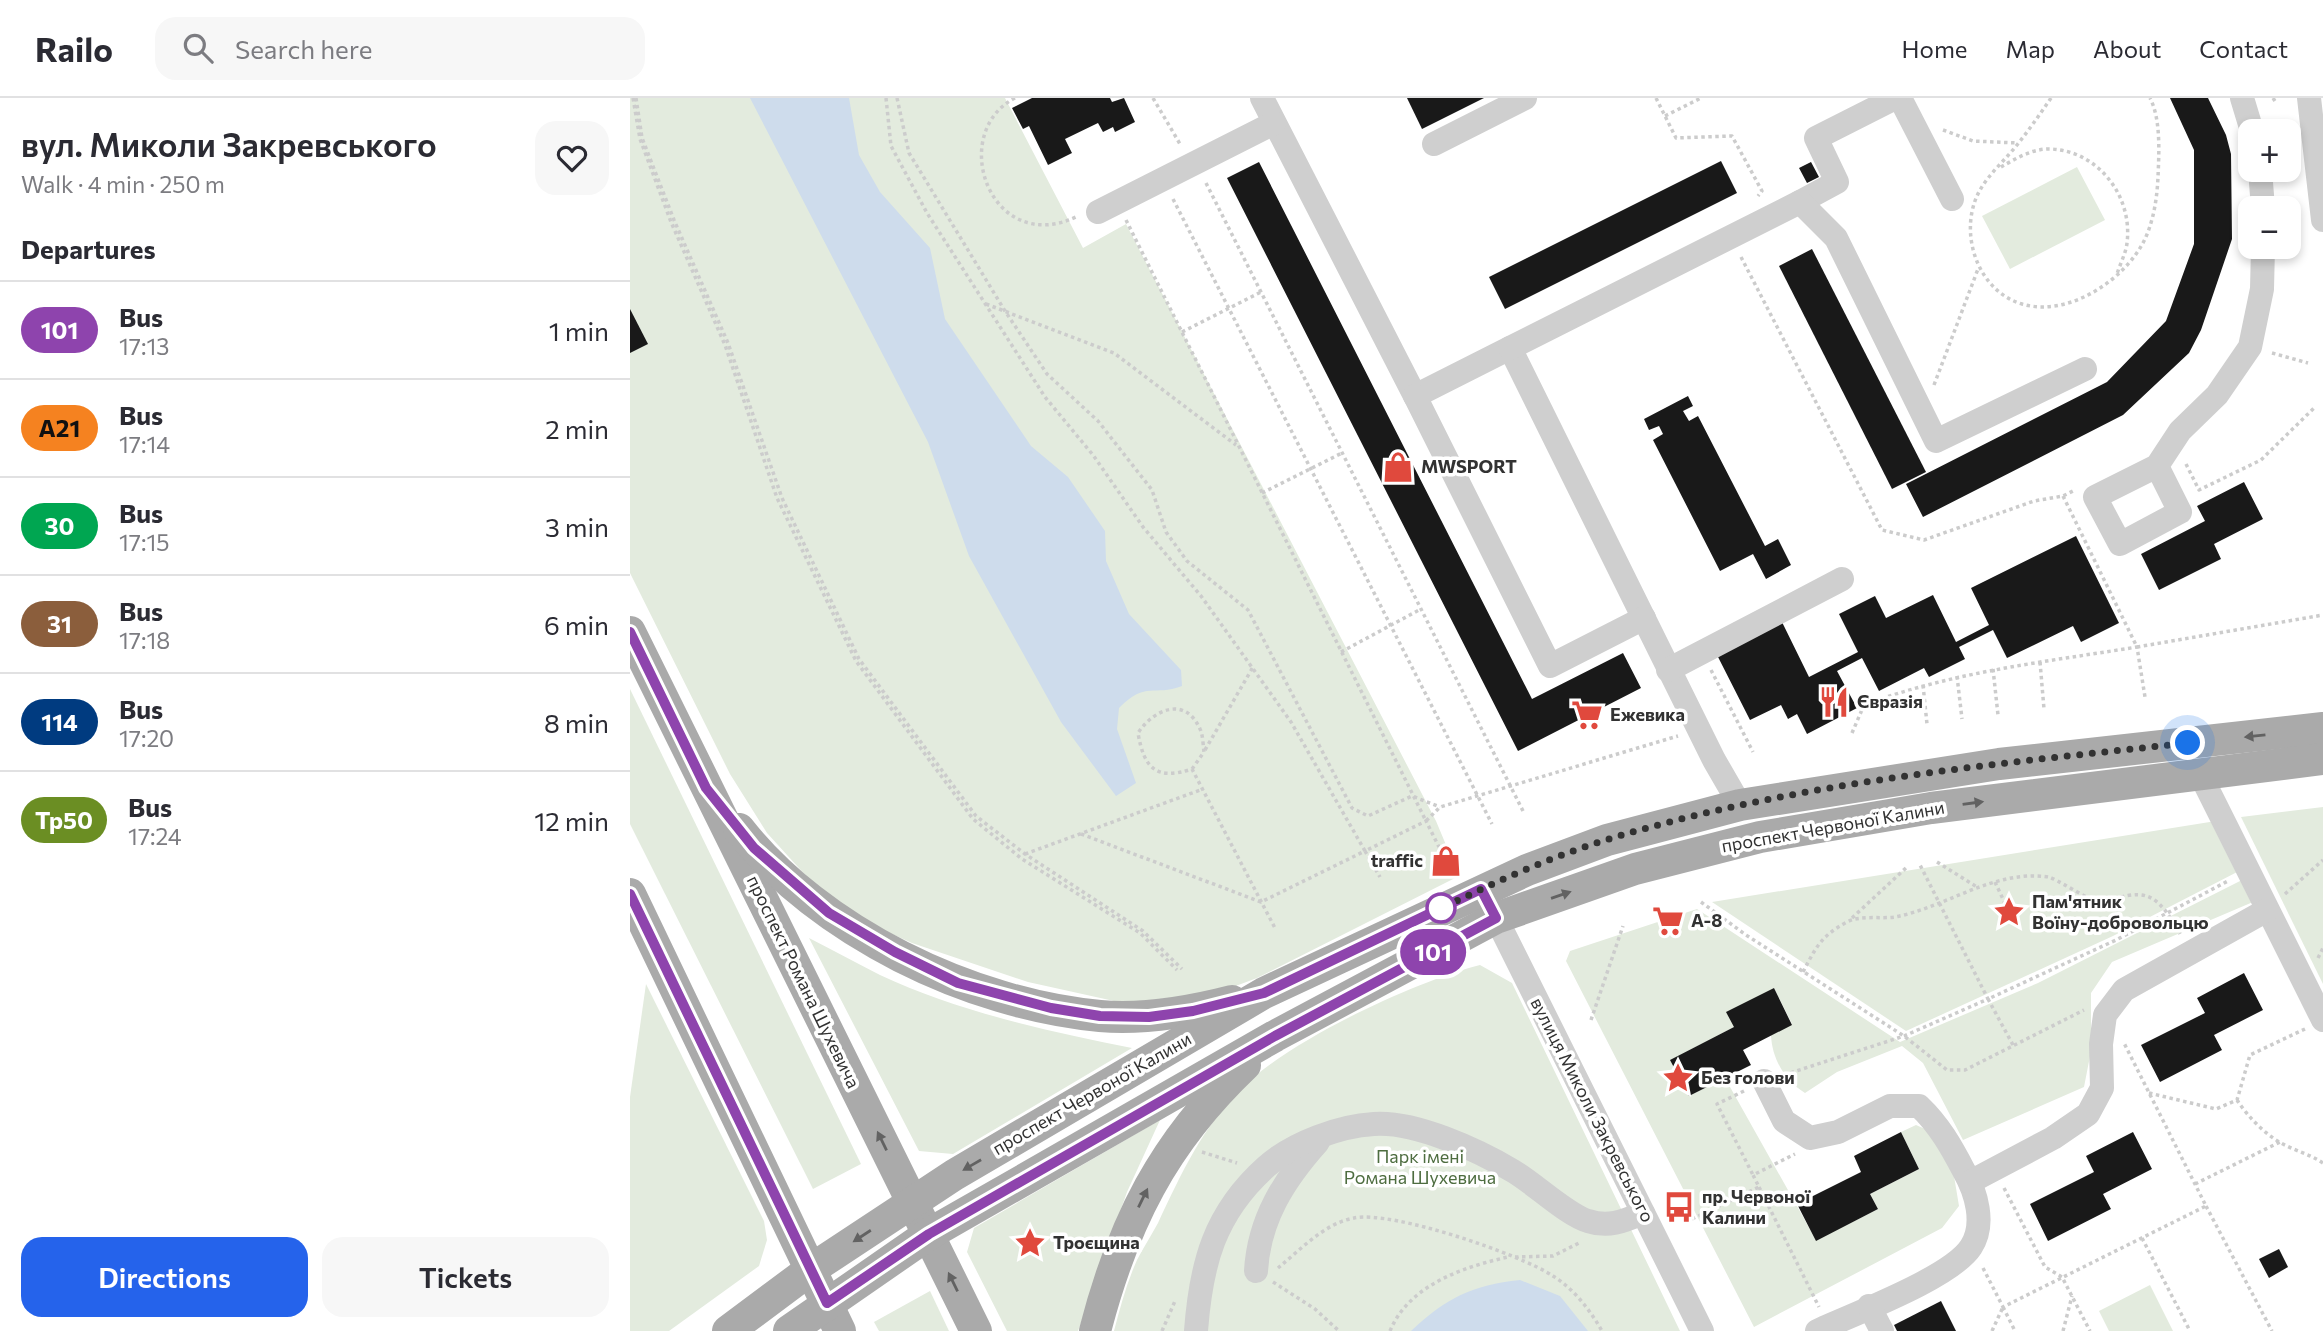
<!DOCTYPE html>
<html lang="en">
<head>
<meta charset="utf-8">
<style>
	:root { --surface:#fff; --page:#f7f7f7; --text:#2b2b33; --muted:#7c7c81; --line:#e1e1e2; --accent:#2563eb }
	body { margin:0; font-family:Commissioner,sans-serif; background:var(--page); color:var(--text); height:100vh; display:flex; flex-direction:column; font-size:26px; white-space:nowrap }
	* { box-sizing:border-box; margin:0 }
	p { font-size:23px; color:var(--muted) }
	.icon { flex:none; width:38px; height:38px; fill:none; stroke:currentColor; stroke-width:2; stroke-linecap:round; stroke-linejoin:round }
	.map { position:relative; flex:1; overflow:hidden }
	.details { display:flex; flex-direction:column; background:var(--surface); width:630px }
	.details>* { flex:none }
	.badge { padding:0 14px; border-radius:23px; font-size:24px; line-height:46px }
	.buttons { position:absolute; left:1608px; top:21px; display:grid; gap:14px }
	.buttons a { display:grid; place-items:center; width:63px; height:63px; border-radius:14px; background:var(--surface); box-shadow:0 4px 10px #0003; font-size:35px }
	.you { position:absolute; width:35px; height:35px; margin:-18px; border:5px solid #fff; border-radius:50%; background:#1a73e8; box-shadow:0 0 0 10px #1a73e833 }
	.map>.badge { position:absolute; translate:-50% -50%; box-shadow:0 0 0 4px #fff }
	h2 { padding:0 21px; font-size:26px; line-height:63px }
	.round { display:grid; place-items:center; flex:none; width:74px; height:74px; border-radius:21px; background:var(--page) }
	.overview { display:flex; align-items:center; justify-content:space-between; height:119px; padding:0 21px }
	h1 { font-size:33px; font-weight:600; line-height:52px }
	.primary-button { display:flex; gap:14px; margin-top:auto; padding:14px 21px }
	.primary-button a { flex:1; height:80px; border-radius:21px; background:var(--accent); color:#fff; font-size:28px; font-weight:600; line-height:80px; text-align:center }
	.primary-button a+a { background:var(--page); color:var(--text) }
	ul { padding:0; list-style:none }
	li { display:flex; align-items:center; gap:21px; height:98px; padding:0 21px; border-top:2px solid var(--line) }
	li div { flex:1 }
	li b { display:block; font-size:26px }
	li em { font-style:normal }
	li .badge { min-width:77px; font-weight:700; text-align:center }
	header { display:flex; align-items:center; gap:42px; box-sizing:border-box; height:98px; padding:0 35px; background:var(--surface); border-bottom:2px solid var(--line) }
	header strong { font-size:33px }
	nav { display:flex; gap:38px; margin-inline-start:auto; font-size:24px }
	.search { width:490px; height:63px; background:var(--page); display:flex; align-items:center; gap:18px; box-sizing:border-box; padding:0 24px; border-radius:21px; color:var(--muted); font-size:26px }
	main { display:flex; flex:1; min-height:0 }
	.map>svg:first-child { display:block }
	.green { fill:#e3ebde }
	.water { fill:#cedcec }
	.building { fill:#191919 }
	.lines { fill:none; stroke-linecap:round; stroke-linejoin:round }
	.path { stroke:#ccc; stroke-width:3.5; stroke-dasharray:3.5 3.5; stroke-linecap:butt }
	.minor { stroke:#cfcfcf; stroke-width:24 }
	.major { stroke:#aaa; stroke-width:32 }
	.oneway { fill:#626262 }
	.line-casing { stroke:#fff; stroke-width:16 }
	.line { stroke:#8e44ad; stroke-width:10 }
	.walk { stroke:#323232; stroke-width:7; stroke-dasharray:0 12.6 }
	.stop-dot { fill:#fff; stroke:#8e44ad; stroke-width:3.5 }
	.labels { text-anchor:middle; stroke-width:7; stroke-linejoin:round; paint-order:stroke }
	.poi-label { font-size:18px; font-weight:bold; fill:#323232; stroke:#fff; text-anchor:start }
	.street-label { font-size:18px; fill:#323232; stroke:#fff }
	.park-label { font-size:18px; fill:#4e6d40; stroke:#fff }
</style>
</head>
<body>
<header>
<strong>Railo</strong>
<div class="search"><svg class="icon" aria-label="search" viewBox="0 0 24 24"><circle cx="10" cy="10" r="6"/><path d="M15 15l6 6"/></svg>Search here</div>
<nav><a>Home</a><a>Map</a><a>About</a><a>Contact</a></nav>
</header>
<main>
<section class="details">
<div class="overview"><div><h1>вул. Миколи Закревського</h1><p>Walk · 4 min · 250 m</p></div><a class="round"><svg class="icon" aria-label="heart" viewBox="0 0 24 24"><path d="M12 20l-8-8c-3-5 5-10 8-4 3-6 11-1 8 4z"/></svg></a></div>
<h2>Departures</h2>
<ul>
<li><span class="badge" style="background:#8e44ad;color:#fff">101</span><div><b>Bus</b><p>17:13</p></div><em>1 min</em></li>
<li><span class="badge" style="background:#f58220;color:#111">А21</span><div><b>Bus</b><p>17:14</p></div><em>2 min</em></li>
<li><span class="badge" style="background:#00a651;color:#fff">30</span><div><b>Bus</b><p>17:15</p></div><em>3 min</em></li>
<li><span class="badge" style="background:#8b5e3c;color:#fff">31</span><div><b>Bus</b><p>17:18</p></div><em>6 min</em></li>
<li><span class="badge" style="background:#003b80;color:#fff">114</span><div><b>Bus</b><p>17:20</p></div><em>8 min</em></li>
<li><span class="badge" style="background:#6b8e23;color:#fff">Тр50</span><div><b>Bus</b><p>17:24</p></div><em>12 min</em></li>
</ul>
<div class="primary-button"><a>Directions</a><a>Tickets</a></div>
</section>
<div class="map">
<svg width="1693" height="1233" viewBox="0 0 1693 1233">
	<rect width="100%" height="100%" fill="#fff"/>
	<g class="green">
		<path d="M0 0H375L453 150 496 126 806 723 829 778 627 880 587 895 493 905 398 884 282 845 233 823 178 780 137 735 100 676 0 475Z"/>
		<path d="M1447 69 1475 122 1380 171 1352 118Z"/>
		<path d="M0 591 231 1066 183 1091 0 726Z"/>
		<path d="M1693 709V886L1611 719Z"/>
		<path d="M1586 723 1611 772 1483 838 1276 933 1082 804Z"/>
		<path d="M1612 782 1623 804 1482 864 1461 895V953L1454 989 1333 1042 1293 965 1272 948 1207 974 1175 995C1155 983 1142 961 1141 937L1162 926 1144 890 1104 929 1041 962 1059 998 1095 980 1186 1142 1248 1111 1240 1096 1289 1071 1271 1034 1286 1027 1302 1034 1324 1078 1329 1108 1312 1130 1124 1229 936 863 940 853 1067 811 1270 944 1408 885Z"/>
		<path d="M179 840C203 852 226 865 250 877 329 914 418 933 502 950L323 1056 289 1053Z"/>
		<path d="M850 867 882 885 1050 1233H484C490 1210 497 1184 507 1162 513 1150 521 1138 528 1125 551 1076 572 1030 611 991 659 942 784 884 850 867Z"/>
		<path d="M16 886 134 1123 137 1142 129 1168 39 1233H0V999Z"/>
		<path d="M530 1022 497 1094 448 1233H377L337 1154 344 1130Z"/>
		<path d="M1520 1187 1543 1233H1479L1469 1213Z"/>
		<path d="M300 1193 319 1233H249L244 1224Z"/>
	</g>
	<g class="water">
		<path d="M120 0H219L229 57 250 94 300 150 315 221 401 348 438 379 475 433 476 463 499 516 551 572 552 588C523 599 517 582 489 610L487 631 506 685 486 698 431 624 339 458 298 344Z"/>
		<path d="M890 1182 930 1198 958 1233H781C816 1200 842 1187 890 1182Z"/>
	</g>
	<g class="building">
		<path d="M402 0H480L482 4 494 0 505 24 485 34 483 29 473 34 468 25 435 41 442 55 418 67 399 28 393 31 382 10Z"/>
		<path d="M777 0H854L792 31Z"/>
		<path d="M1540 0H1578L1596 37 1601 56 1602 141 1571 232 1559 255 1493 317 1293 419 1276 386 1477 284 1536 223 1564 146V52Z"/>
		<path d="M1091 63 1107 95 875 211 859 179Z"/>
		<path d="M629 64 902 601 993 555 1011 590 888 653 597 80Z"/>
		<path d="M1181 64 1189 79 1177 85 1169 70Z"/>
		<path d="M1182 151 1296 374 1262 391 1149 168Z"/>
		<path d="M0 211 18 246 0 255Z"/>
		<path d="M1058 298 1063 308 1053 313 1059 323 1068 318 1135 448 1148 441 1161 467 1136 481 1123 456 1090 473 1023 342 1033 336 1029 328 1019 332 1014 321Z"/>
		<path d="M1614 384 1633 421 1584 446 1591 461 1529 492 1511 456 1575 423 1567 408Z"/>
		<path d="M1446 438 1489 525 1451 544 1443 528 1377 560 1363 532 1329 549 1335 561 1299 579 1294 570 1249 593 1232 560 1207 573 1227 610 1177 636 1167 616 1158 621 1151 607 1120 622 1086 555 1151 522 1179 579 1228 554 1209 516 1245 498 1256 520 1303 497 1326 544 1359 527 1341 490Z"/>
		<path d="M1614 875 1633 912 1584 937 1592 952 1530 984 1511 947 1575 915 1567 900Z"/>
		<path d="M1144 890 1162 927 1113 952 1121 967 1059 998 1040 962 1104 929 1096 914Z"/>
		<path d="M1271 1034 1289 1071 1240 1096 1248 1111 1186 1143 1167 1106 1231 1074 1224 1058Z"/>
		<path d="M1503 1034 1522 1071 1473 1096 1481 1111 1418 1143 1400 1106 1464 1074 1456 1058Z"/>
		<path d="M1649 1151 1658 1169 1639 1180 1629 1161Z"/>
		<path d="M1311 1203 1326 1233H1267L1264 1227Z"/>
	</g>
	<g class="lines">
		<g class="path">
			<path d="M3 0 10 41 41 124 95 247 147 400 226 563 343 721 392 761 510 835 547 872"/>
			<path d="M6 0 12 40 44 122 98 245 152 400 229 561 346 718 395 756 513 833 552 871"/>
			<path d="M256 0 261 48 297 115 415 299 463 357 513 429 571 498 661 624 735 753 796 723 809 749"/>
			<path d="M267 0 279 55 375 213 417 276 468 323 522 392 536 434 557 463 618 512 722 710 738 718 782 698 810 709"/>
			<path d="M385 0C317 35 360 159 446 119"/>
			<path d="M523 0 550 46"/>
			<path d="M1026 0 1046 40 1102 38 1132 93 1128 98"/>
			<path d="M1421 0C1410 16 1399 32 1387 47 1375 62 1359 76 1350 92 1327 133 1347 193 1392 206 1439 220 1496 181 1515 141 1524 121 1527 100 1528 79 1529 55 1531 21 1520 0"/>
			<path d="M1643 0 1645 3"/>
			<path d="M1035 18 1071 0"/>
			<path d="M1313 32 1343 43 1388 45"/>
			<path d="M1371 69C1385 61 1403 50 1421 51 1468 53 1503 98 1497 145 1496 155 1490 166 1487 176"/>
			<path d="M576 85 894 715"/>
			<path d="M543 101 862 726"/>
			<path d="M496 122 796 723 810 709 1048 638"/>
			<path d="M1111 159 1252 432 1294 442 1404 403 1433 398 1445 392"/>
			<path d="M356 206 484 255 606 347"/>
			<path d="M552 234 631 194"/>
			<path d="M1642 255 1678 265"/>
			<path d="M1304 287 1348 171"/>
			<path d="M1556 366 1569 392 1631 362 1684 310"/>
			<path d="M632 395 712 355"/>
			<path d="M1433 398 1507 549 1693 517"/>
			<path d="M711 554 791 511"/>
			<path d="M1410 564 1414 611"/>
			<path d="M1363 571 1368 617"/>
			<path d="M1081 572 1123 654"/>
			<path d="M1327 578 1332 621"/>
			<path d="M1293 587 1297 626"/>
			<path d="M1222 635 1234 607C1322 574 1414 564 1507 549L1515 599"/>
			<path d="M575 652 623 569"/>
			<path d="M562 671 574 654C573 647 573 637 570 631 555 597 523 612 508 635 514 670 526 683 562 671L646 832"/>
			<path d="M451 736 631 804 735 753 750 779"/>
			<path d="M395 756 573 691"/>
			<path d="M1307 764 1347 789"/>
			<path d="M1365 784 1379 814"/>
			<path d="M1655 796 1693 762"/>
			<path d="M1071 804 1116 837 1274 938 1317 972H1335L1454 912"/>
			<path d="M1222 820 1277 769"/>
			<path d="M1688 860 1693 850"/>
			<path d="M1173 874C1186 849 1191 838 1217 824 1230 817 1250 821 1265 819 1317 809 1364 771 1419 779 1424 780 1460 802 1470 806 1515 789 1526 793 1550 836"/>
			<path d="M961 922 993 828"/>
			<path d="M1383 947 1358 901 1486 842 1598 783"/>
			<path d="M1154 977 1274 938 1358 901 1290 767"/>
			<path d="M1114 993 1087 1006 1123 1077"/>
			<path d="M1519 995 1586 1011 1607 1002 1620 957 1675 931"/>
			<path d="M1607 1002C1618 1019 1637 1039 1657 1048 1669 1054 1681 1057 1693 1065"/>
			<path d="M572 1054 607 1065"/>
			<path d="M1565 1086 1650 1044"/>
			<path d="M1129 1089 1189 1209"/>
			<path d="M1374 1090 1415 1169 1432 1179 1460 1233"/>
			<path d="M1576 1108 1642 1233"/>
			<path d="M1062 1121 1129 1089 1123 1077 1165 1056"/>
			<path d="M1512 1140 1560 1233"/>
			<path d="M885 1159 923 1158 951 1144"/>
			<path d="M648 1170C670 1152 695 1125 724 1120 761 1112 890 1156 923 1178 944 1191 960 1212 972 1233"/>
			<path d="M1353 1170 1373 1209 1576 1108 1494 945"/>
			<path d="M643 1184 685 1211 709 1233"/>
			<path d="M1373 1209 1385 1233"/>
			<path d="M532 1233 545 1203"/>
			<path d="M760 1233C779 1187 833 1169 878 1159"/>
			<path d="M1362 1233 1373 1209"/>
			<path d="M1433 1233 1442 1198"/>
		</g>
		<g class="minor">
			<path d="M632 0 785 298 880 250 1084 662 1110 707"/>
			<path d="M1270 0 1322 101"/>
			<path d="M1612 0 1622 33"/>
			<path d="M1679 0 1693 122"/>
			<path d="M804 46 895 0"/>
			<path d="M1630 72 1633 110"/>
			<path d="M1170 104 1207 84 1186 40 1265 0"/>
			<path d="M468 114 644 25"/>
			<path d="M880 250 1170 104 1206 140 1306 343 1455 271"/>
			<path d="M785 298 920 568 1014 520"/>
			<path d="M1527 368 1550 414 1490 446 1465 399 1527 368 1550 333 1587 297 1620 249 1632 191 1633 149"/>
			<path d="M1038 572 1212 481"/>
			<path d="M1569 674 1693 922"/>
			<path d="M858 804 1072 1233"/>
			<path d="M1134 983 1154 1023 1180 1040 1208 1034 1260 1008H1289C1309 1027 1321 1048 1334 1073 1346 1094 1356 1126 1341 1149 1321 1180 1223 1216 1187 1233"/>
			<path d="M1340 1084 1423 1040 1458 1016 1472 990 1471 946 1475 917 1494 892 1637 812"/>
			<path d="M626 1173C629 1121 654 1082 688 1044"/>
			<path d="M1239 1208 1252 1233"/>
			<path d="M566 1233C571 1166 584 1115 637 1068 663 1045 709 1028 744 1026 785 1023 848 1052 883 1073 904 1085 937 1117 958 1123 979 1130 994 1123 1013 1115"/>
		</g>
		<g class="major">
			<path d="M0 534 346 1233"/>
			<path d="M109 731C190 834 340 906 470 918 514 922 559 914 602 903"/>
			<path d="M0 796 210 1233"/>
			<path d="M98 1233 180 1172 324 1077 634 895 897 772 977 742 1110 707 1369 666 1693 630"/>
			<path d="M159 1233 299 1136 645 938 866 820 1005 771 1130 739 1301 710 1693 661"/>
			<path d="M465 1233C493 1125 533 1045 615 967"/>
		</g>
	</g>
	<defs><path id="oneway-solid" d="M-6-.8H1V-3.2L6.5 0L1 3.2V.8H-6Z" transform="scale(1.75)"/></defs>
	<g class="oneway">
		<use href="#oneway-solid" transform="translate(1625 638) rotate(174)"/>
		<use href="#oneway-solid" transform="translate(1343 705) rotate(-8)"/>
		<use href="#oneway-solid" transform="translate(931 797) rotate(-19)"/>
		<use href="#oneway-solid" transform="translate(252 1043) rotate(-116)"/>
		<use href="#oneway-solid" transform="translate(342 1067) rotate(150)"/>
		<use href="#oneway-solid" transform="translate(513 1100) rotate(-64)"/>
		<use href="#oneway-solid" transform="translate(232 1138) rotate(147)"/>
		<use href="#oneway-solid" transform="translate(323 1184) rotate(-116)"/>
	</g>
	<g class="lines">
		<defs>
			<path id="line" d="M0 534 76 690 124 750 199 815 265 854 328 885 421 910 470 918 519 919 563 913 634 895 851 791 866 820 645 938 299 1136 197 1205 0 796"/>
		</defs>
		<use href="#line" class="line-casing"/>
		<use href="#line" class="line"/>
		<path class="walk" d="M811 810 808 812C863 785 920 759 979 741 1166 684 1364 666 1558 645"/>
	</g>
	<defs>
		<symbol id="shop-bare" viewBox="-9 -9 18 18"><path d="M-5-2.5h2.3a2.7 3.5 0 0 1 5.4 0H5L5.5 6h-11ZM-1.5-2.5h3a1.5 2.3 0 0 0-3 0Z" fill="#e0493d" stroke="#fff" stroke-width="2.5" paint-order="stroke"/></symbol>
		<symbol id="restaurant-bare" viewBox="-9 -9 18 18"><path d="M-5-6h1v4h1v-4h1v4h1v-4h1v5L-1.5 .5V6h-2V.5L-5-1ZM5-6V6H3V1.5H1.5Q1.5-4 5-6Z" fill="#e0493d" stroke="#fff" stroke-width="2.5" paint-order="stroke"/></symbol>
		<symbol id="supermarket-bare" viewBox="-9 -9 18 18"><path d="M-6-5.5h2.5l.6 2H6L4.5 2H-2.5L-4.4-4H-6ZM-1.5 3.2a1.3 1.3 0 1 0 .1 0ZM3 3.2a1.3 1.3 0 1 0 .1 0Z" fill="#e0493d" stroke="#fff" stroke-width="2.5" paint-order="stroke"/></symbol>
		<symbol id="sight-bare" viewBox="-9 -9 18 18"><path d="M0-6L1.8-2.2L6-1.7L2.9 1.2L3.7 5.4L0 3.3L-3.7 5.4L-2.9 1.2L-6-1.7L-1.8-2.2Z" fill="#e0493d" stroke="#fff" stroke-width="2.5" paint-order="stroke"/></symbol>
		<symbol id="bus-bare" viewBox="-9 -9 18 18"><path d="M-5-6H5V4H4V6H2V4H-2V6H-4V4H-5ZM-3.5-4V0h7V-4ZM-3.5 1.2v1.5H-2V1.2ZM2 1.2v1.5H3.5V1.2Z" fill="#e0493d" stroke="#fff" stroke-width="2.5" paint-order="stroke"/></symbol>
	</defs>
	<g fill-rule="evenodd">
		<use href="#shop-bare" x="746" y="347" width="44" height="44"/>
		<use href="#restaurant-bare" x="1182" y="582" width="44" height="44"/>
		<use href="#supermarket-bare" x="935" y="595" width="44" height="44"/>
		<use href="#shop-bare" x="794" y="741" width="44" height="44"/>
		<use href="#sight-bare" x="1357" y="792" width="44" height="44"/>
		<use href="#supermarket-bare" x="1016" y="801" width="44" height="44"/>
		<use href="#sight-bare" x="1026" y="958" width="44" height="44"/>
		<use href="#bus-bare" x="1027" y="1087" width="44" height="44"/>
		<use href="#sight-bare" x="378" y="1123" width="44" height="44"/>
	</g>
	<circle class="stop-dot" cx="811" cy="810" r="14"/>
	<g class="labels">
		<g class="poi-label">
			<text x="791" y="375">MWSPORT</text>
			<text x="1227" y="610">Євразія</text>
			<text x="980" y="623">Ежевика</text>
			<text x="793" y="769" text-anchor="end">traffic</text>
			<text x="1402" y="810">Пам'ятник<tspan x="1402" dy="21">Воїну-добровольцю</tspan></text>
			<text x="1061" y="829">А-8</text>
			<text x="1071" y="986">Без голови</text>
			<text x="1072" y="1105">пр. Червоної<tspan x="1072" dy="21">Калини</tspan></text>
			<text x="423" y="1151">Троєщина</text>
		</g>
		<g class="street-label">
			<text transform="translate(1203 729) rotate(-10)" y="6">проспект Червоної Калини</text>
			<text transform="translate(173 884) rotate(64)" y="6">проспект Романа Шухевича</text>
			<text transform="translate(462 996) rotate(-30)" y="6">проспект Червоної Калини</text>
			<text transform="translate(962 1012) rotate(63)" y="6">вулиця Миколи Закревського</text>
		</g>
		<g class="park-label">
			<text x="790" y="1065">Парк імені<tspan x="790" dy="21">Романа Шухевича</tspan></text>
		</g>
	</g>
</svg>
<div class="buttons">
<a>+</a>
<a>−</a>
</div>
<div class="you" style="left:1558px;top:645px"></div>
<b class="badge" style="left:803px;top:854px;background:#8e44ad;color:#fff">101</b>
</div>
</main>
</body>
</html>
